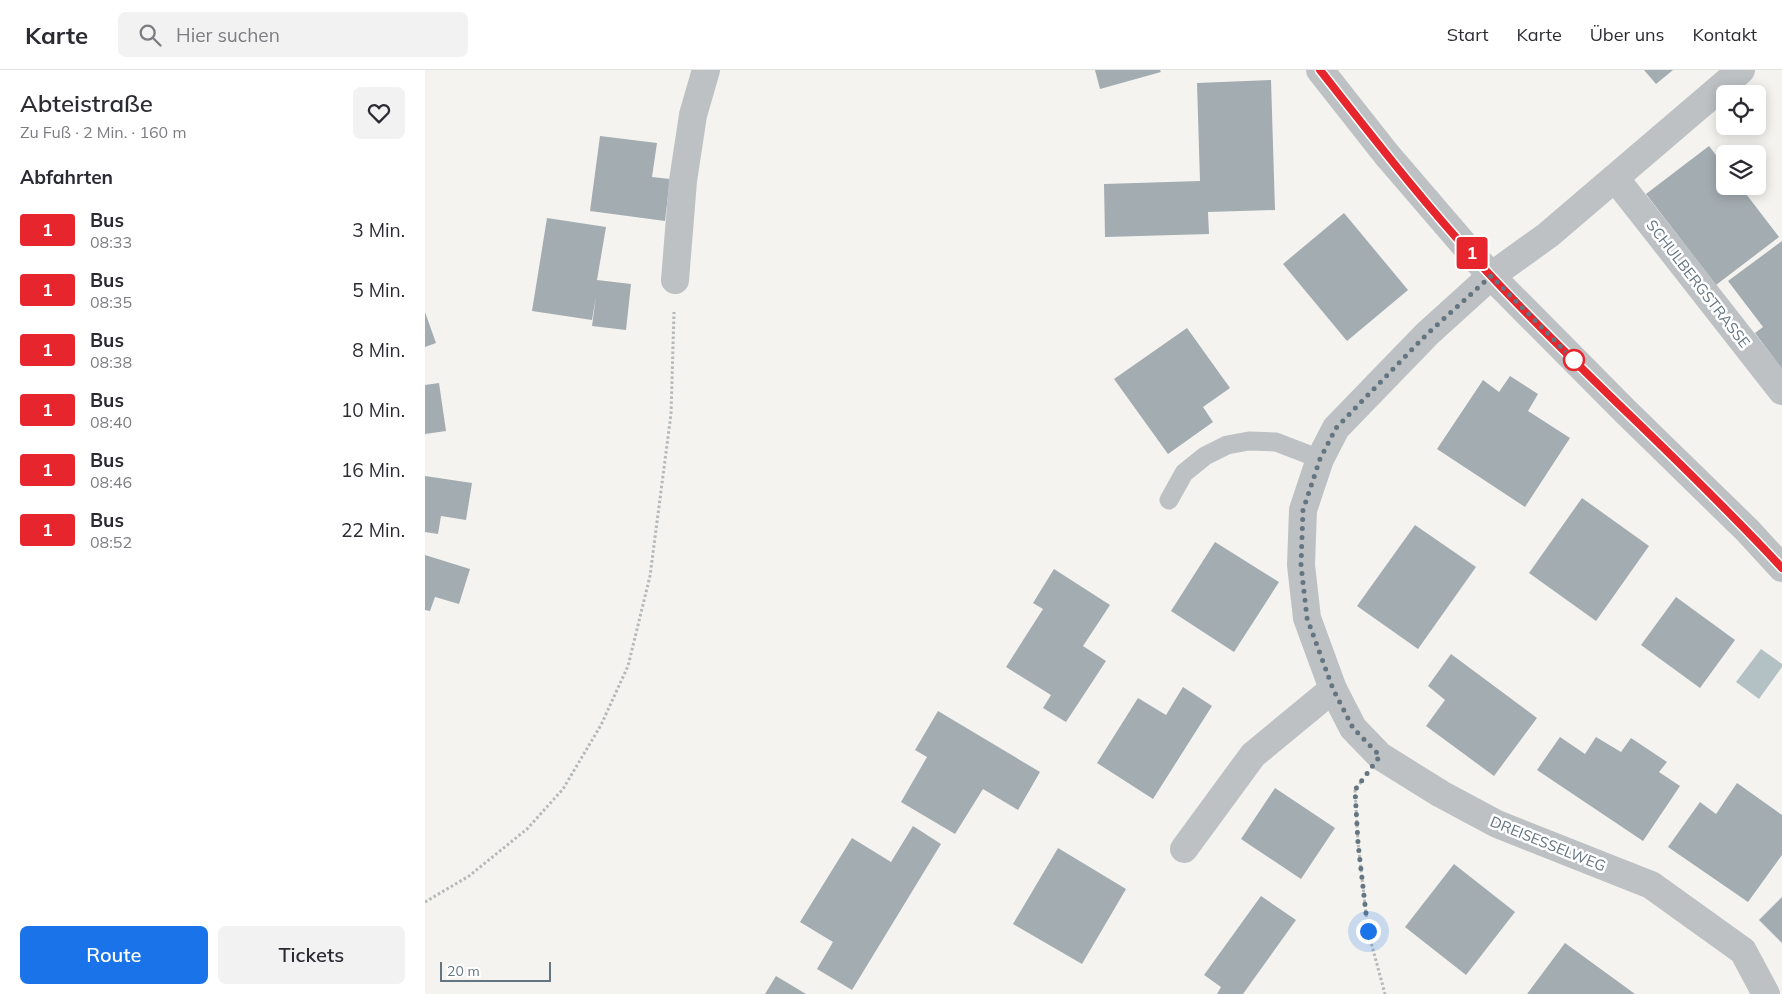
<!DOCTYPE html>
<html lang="de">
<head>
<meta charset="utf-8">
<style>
	:root { --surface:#fff; --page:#f2f2f3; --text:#2b2b33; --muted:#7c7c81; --line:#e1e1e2; --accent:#1a73e8 }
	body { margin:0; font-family:Mulish,sans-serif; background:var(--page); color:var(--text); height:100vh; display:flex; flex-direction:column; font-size:19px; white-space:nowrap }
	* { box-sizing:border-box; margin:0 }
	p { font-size:16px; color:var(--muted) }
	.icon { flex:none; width:28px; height:28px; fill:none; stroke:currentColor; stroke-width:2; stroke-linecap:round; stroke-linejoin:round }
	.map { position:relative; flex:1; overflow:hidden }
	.side { display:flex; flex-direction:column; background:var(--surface); width:425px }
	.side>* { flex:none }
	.badge { padding:0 10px; border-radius:4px; font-size:18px; line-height:32px }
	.fabs { position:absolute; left:1291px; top:15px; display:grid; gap:10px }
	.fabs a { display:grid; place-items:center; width:50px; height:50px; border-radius:8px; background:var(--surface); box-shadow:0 2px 12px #0003; font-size:25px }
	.scale { position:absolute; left:15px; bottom:12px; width:111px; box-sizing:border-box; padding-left:5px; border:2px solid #637580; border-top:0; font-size:14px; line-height:18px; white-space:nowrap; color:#637580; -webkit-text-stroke:4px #fff; paint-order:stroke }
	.you { position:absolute; width:25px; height:25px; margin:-12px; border:4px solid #fff; border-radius:50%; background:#1a73e8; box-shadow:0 0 0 8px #1a73e833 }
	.map>.badge { position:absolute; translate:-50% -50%; box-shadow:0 0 0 2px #fff }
	h2 { padding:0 20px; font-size:19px; line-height:45px }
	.round { display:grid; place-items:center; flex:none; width:52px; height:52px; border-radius:8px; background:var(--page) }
	.summary { display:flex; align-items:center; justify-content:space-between; height:85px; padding:0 20px }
	h1 { font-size:24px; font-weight:600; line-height:38px }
	.primary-button { display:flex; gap:10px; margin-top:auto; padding:10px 20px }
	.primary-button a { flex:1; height:58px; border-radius:8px; background:var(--accent); color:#fff; font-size:20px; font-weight:600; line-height:58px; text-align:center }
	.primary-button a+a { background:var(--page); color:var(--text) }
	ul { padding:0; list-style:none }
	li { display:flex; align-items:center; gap:15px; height:60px; padding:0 20px }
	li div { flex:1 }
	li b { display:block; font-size:19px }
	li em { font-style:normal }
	li .badge { min-width:55px; font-weight:700; text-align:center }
	header { display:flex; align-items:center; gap:30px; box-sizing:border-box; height:70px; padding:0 25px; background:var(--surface); border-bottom:1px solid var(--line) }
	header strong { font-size:24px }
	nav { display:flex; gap:28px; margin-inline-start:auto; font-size:18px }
	.search { width:350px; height:45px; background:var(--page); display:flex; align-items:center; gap:12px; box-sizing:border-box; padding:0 18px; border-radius:8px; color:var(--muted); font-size:19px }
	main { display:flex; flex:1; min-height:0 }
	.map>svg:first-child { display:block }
	.water { fill:#b3c1c4 }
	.building { fill:#a3acb1 }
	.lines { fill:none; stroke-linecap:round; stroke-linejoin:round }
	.path { stroke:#b5b8ba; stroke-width:3; stroke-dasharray:2.5 2.5; stroke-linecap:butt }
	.service { stroke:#bdc1c4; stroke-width:19 }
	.minor { stroke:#bdc1c4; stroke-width:28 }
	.tertiary { stroke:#bdc1c4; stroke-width:28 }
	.line-casing { stroke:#fff; stroke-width:11 }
	.line { stroke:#e6252c; stroke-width:8 }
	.walk { stroke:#637580; stroke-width:5; stroke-dasharray:0 9 }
	.stop-dot { fill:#fff; stroke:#e6252c; stroke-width:2.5 }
	.labels { text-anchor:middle; stroke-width:5; stroke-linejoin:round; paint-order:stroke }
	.street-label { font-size:15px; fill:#637580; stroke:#fff }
</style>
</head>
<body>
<header>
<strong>Karte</strong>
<div class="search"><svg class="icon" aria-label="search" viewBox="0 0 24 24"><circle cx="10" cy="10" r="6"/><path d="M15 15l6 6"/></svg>Hier suchen</div>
<nav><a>Start</a><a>Karte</a><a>Über uns</a><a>Kontakt</a></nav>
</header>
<main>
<section class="side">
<div class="summary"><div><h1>Abteistraße</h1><p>Zu Fuß · 2 Min. · 160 m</p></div><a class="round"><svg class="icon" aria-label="heart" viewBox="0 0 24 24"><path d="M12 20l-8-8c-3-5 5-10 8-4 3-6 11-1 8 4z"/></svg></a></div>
<h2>Abfahrten</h2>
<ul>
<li><span class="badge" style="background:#e6252c;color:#fff">1</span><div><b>Bus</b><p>08:33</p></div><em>3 Min.</em></li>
<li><span class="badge" style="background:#e6252c;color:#fff">1</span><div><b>Bus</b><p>08:35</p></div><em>5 Min.</em></li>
<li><span class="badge" style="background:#e6252c;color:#fff">1</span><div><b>Bus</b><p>08:38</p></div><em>8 Min.</em></li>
<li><span class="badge" style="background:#e6252c;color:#fff">1</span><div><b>Bus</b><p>08:40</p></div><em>10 Min.</em></li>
<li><span class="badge" style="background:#e6252c;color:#fff">1</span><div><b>Bus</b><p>08:46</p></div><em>16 Min.</em></li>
<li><span class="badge" style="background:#e6252c;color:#fff">1</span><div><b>Bus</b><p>08:52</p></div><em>22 Min.</em></li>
</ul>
<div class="primary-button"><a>Route</a><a>Tickets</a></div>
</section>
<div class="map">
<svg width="1357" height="924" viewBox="0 0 1357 924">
	<rect width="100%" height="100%" fill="#f4f3ef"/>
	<path class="water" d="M1336 579 1357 594V597L1334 629 1311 612Z"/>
	<g class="building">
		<path d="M670 0H735L736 2 675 19Z"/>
		<path d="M1219 0H1248L1231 14Z"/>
		<path d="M846 10 850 140 783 142 784 164 680 167 679 114 775 111 772 13Z"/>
		<path d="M175 66 232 73 227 107 245 109 240 151 165 141Z"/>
		<path d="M1284 76 1300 97V116H1315L1354 167 1291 215 1221 124Z"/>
		<path d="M919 143 983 220 922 271 858 194Z"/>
		<path d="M122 148 181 157 172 210 206 214 201 260 167 256 171 226 167 250 107 241Z"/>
		<path d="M1357 171V299L1330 263 1338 257 1303 211Z"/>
		<path d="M0 242 11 273 0 277Z"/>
		<path d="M762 258 805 318 778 337 788 352 743 384 689 309Z"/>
		<path d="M1085 306 1113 324 1103 341 1145 368 1100 437 1012 379 1058 310 1074 322Z"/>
		<path d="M14 313 21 361 0 364V315Z"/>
		<path d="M0 406 47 413 41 450 16 446 13 464 0 462Z"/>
		<path d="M1157 428 1224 476 1171 551 1104 503Z"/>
		<path d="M990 455 1051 497 993 579 932 536Z"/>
		<path d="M790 472 854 512 809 582 746 541Z"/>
		<path d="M0 485 45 499 34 534 10 527 5 541 0 540Z"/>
		<path d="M629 499 685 535 658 576 681 591 641 652 618 638 626 625 581 597 618 539 608 533Z"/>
		<path d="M1251 527 1310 570 1275 618 1216 575Z"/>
		<path d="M1026 584 1112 648 1069 706 1001 656 1020 630 1003 616Z"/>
		<path d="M758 617 787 636 728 729 672 693 713 628 741 645Z"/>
		<path d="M513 641 615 702 593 740 558 719 530 764 476 732 502 687 490 680Z"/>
		<path d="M1135 667 1160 684 1171 667 1196 682 1206 668 1242 692 1234 702 1255 716 1218 771 1112 700Z"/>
		<path d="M1312 713 1357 745V785L1323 832 1243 777 1275 732 1291 744Z"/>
		<path d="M850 718 910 758 876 809 816 769Z"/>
		<path d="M488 756 516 774 427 920 392 899 408 872 375 852 427 768 466 792Z"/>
		<path d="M633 778 701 819 657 894 588 854Z"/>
		<path d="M1029 794 1090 842 1041 905 980 857Z"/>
		<path d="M836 826 871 850 818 924H792L796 917 779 905Z"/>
		<path d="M1357 827V873L1334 850Z"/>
		<path d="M1140 873 1210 924H1102Z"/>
		<path d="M351 906 381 924H340Z"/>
	</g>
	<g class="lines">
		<g class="path">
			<path d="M936 712 930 720 933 773 943 861 960 924"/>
			<path d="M0 832 44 806 102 759 138 719 176 655 203 596 225 506 246 344 249 242"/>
		</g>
		<path class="service" d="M744 430 759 403 780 386 802 375 824 371 851 372 895 389"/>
		<g class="minor">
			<path d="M1316 0 1123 165 1066 206 1002 264 911 358 895 389 878 440 876 495 882 548 908 619 928 658 955 686 1016 724 1072 754 1226 815 1318 881 1341 924"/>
			<path d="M1190 108 1357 321"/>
			<path d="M250 210 258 111 268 45 281 0"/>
			<path d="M759 779 828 685 908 619"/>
		</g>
		<path class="tertiary" d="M895 0 962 85 1066 206 1200 341 1323 461 1357 498"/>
	</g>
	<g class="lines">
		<defs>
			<path id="line" d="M895 0C950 70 1005 141 1066 206 1160 307 1264 397 1357 498"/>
		</defs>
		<use href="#line" class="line-casing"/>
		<use href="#line" class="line"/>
		<path class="walk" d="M943 861 933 773 930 720 955 686 928 658 908 619 882 548 876 495 878 440 895 389 911 358 1002 264 1066 206 1149 290"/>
	</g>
	<circle class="stop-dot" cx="1149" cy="290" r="10"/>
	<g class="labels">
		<g class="street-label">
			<text transform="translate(1273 214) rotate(52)" y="5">SCHULBERGSTRASSE</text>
			<text transform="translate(1123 774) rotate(22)" y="5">DREISESSELWEG</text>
		</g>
	</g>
</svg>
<div class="fabs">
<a><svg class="icon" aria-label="locate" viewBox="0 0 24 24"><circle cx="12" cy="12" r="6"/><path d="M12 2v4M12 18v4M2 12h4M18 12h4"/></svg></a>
<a><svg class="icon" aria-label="layers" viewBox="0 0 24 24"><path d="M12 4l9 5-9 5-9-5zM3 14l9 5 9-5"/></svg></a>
</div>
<div class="scale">20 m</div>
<div class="you" style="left:943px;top:861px"></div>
<b class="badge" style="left:1047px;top:183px;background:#e6252c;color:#fff">1</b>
</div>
</main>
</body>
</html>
